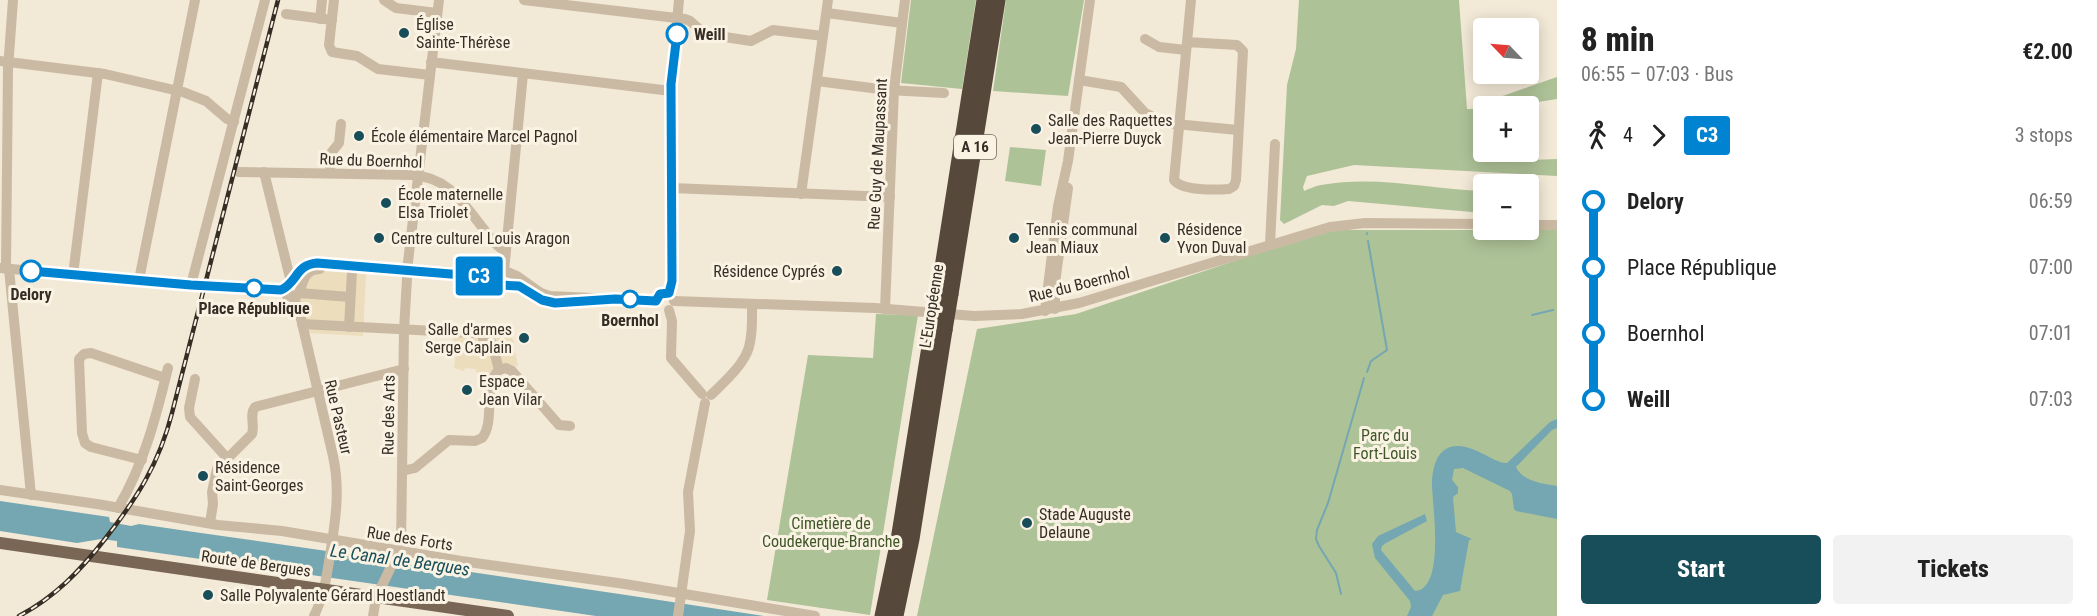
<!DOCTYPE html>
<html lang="en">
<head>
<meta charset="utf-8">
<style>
	:root { --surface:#fff; --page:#f2f2f2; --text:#222; --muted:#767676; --accent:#184d5a }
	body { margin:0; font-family:"Roboto Condensed",sans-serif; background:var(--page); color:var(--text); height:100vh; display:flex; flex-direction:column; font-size:22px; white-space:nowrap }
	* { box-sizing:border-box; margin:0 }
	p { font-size:20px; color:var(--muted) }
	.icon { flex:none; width:33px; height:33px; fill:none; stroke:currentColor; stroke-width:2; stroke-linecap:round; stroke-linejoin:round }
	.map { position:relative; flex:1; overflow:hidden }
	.details { display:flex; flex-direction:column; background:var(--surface); width:540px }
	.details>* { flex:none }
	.badge { padding:0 12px; border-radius:4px; font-size:21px; line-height:39px }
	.needle { width:39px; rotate:295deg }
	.buttons { position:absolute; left:1473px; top:18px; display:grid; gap:12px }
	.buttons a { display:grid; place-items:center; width:66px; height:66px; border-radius:6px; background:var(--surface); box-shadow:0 3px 15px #0003; font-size:30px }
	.map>.badge { position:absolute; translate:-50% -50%; box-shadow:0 0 0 3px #fff }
	.legs { display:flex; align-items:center; gap:9px; height:66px; padding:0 24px; font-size:20px }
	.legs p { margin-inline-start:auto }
	.summary { display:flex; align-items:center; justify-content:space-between; height:102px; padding:0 24px }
	h1 { font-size:33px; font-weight:800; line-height:45px }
	.cta { display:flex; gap:12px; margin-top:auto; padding:12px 24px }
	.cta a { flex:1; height:69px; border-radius:6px; background:var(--accent); color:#fff; font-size:24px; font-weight:800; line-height:69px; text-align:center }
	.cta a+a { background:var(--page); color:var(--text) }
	ul { padding:0 24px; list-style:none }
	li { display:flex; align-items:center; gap:21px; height:66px; font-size:22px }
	li i { display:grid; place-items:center; width:9px; height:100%; margin:0 8px; background:currentColor }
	li i::after { content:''; width:15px; height:15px; margin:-8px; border:4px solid; border-radius:50%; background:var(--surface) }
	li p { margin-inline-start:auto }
	li:first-child i { background:linear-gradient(#0000 50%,currentColor 0) }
	li:last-child i { background:linear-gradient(currentColor 50%,#0000 0) }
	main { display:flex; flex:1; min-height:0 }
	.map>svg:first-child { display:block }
	.green { fill:#aec297 }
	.plaza { fill:#ecddbd }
	.water { fill:#74a7b2 }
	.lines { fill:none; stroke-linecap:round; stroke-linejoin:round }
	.stream { stroke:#74a7b2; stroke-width:2 }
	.minor { stroke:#cbbaa3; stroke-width:10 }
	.major { stroke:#796655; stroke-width:12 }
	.highway { stroke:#57483c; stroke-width:15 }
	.rail-casing { stroke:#362d25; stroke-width:4.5 }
	.rail { stroke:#faf3e4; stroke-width:2; stroke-dasharray:7; stroke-linecap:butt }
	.highway-bridge { stroke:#57483c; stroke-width:15 }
	.line-1-casing { stroke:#fff; stroke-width:14 }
	.line-1 { stroke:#0083d1; stroke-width:9 }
	.poi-dot { fill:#184d5a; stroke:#faf3e4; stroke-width:2 }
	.stop-1-dot { fill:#fff; stroke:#0083d1; stroke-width:3 }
	.labels { text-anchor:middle; stroke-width:6; stroke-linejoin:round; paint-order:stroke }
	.shield { fill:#faf3e4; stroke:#71685e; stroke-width:1.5 }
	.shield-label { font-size:15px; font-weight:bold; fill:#362d25 }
	.poi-label { font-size:16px; fill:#362d25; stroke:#faf3e4; text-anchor:start }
	.stop-label { font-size:16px; font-weight:bold; fill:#362d25; stroke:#faf3e4 }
	.street-label { font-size:16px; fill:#362d25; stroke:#faf3e4 }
	.park-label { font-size:16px; fill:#3f5627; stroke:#faf3e4 }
	.water-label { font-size:18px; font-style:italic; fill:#184d5a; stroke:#faf3e4 }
</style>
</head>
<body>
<main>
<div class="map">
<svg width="1557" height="616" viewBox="0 0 1557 616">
	<rect width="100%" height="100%" fill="#f3e9d7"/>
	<g class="green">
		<path d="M911 0H976L962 89 901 83Z"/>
		<path d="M1006 0H1084L1068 96 993 91Z"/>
		<path d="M1299 0H1459L1467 109H1483L1484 152H1506L1508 161 1557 159V176L1354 165 1307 176 1303 187 1304 191C1309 189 1315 186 1321 185 1375 175 1430 189 1483 191V213L1348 201 1334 206 1322 205 1284 224 1280 220 1287 85 1296 49Z"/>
		<path d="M1557 77V99L1513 106V104L1497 98Z"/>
		<path d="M1010 147 1046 150 1041 186 1005 181Z"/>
		<path d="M1334 230H1557V616H917L977 329 1076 314 1273 248Z"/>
		<path d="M876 314 918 315 870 615 767 600 808 355 873 358Z"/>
	</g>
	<g class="plaza">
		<path d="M319 271 366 274 363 336 306 333 300 302 305 282Z"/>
		<path d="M454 329 510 333 514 342 513 344 518 365 514 368 489 378H480V373L476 372V369L465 368 464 371 454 368 457 344 453 341Z"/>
	</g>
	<g class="water">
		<path d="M1557 419V428L1552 430 1516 467C1522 481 1543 484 1557 486V519L1516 511 1514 509 1512 494 1510 491 1463 468 1454 469 1452 480 1458 487V493L1453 497 1456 532 1472 539 1469 540 1460 591 1443 595 1432 616H1407L1411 607 1410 601 1375 558 1372 544 1378 536 1425 514 1427 521 1386 543 1382 546 1381 550 1415 591C1446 589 1432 504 1432 483 1433 454 1446 437 1477 451 1487 455 1497 463 1507 463L1550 422Z"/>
		<path d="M0 501 109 517 110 522 131 526 139 524C347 554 556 584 764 616H596L117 547V541L101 539 77 543 0 531Z"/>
	</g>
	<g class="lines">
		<g class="stream">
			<path d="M1367 233V234"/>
			<path d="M1532 315 1553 310"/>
			<path d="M1367 372 1371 361 1387 350 1368 241"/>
			<path d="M1341 594 1336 573 1319 546 1316 539 1317 530 1328 503 1364 378"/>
		</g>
		<g class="minor">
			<path d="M334 0 329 45 332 52 357 56 378 69 430 75"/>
			<path d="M384 0 396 8 437 13"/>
			<path d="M524 0 685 19 690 21 705 34 751 41 773 30 823 36"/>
			<path d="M827 13 902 23"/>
			<path d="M286 14 332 20"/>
			<path d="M320 19 322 0"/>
			<path d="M1145 39 1159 47 1186 50"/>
			<path d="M1187 42 1237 45 1243 51 1236 180 1234 186 1229 189C1216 190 1182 191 1174 180L1191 0"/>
			<path d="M0 61 105 74 183 92 206 101 227 119 234 122"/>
			<path d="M431 62 671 91"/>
			<path d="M1079 80 1121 87 1145 113 1165 123 1238 130"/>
			<path d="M817 81 887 90 944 93"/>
			<path d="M239 172 412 175C450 177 464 205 486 232 492 240 497 247 506 251"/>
			<path d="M264 172 290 278 289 285"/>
			<path d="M330 173 331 153 339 143 341 124"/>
			<path d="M672 188 890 197"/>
			<path d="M801 194 828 0"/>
			<path d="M1528 225H1557"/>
			<path d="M1270 244 1275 144"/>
			<path d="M0 268 191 285 280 290C297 286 295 266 315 263L451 272 493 273 503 270 517 276 541 293 550 296 656 301"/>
			<path d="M6 269 8 69 13 0"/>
			<path d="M9 269 31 495"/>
			<path d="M504 271 523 74"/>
			<path d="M73 275 98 73"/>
			<path d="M478 276 499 285 519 287 530 293"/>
			<path d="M139 280 195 0"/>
			<path d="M191 285 265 0"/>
			<path d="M299 293 350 297"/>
			<path d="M669 293 672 281 671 84 679 0"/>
			<path d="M287 296 298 295C304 283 302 270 320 269"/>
			<path d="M292 297 298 306 333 456C340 488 336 517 331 549 327 573 325 594 314 616"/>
			<path d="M674 301 875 308 974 316 1022 314 1079 303 1330 227 1365 223 1484 224"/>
			<path d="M885 309 894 90 905 0"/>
			<path d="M1055 309V283L1068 188"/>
			<path d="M669 310 672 321 671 358 702 394"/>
			<path d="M1045 311 1058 206 1068 161 1090 0"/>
			<path d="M302 324 492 334"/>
			<path d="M349 327 352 271"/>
			<path d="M483 334V339L492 343 499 370"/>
			<path d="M499 370 506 368 512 371 559 425 570 426"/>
			<path d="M195 379 189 408 190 417 227 458"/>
			<path d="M711 395C724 382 744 365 749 347 753 333 752 318 752 304"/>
			<path d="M142 460 91 447 85 443 82 433 79 359 84 354 91 353 165 378"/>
			<path d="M402 471 415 468 449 440 475 441 482 438C496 421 482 385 499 370"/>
			<path d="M0 490 97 504 218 525 282 531 461 561 625 584 815 616"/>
			<path d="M118 508C144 464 156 417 168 368"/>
			<path d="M210 523 213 504 212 492 217 469 252 434C255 425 249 415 255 407L404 369"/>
			<path d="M373 616 376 598 401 546 404 330 408 262 439 0"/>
			<path d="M678 616 690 531 688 492 705 403"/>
		</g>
		<path class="major" d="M0 543 508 616"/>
		<g class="highway">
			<path d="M938 293 984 0"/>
			<path d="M951 294 998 0"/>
			<path d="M882 616 898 540 932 328"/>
			<path d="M896 616 912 539 945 330"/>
		</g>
		<defs>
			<path id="rail" d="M19 616C55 597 80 571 105 539 137 498 159 464 172 413L278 0"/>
		</defs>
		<use href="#rail" class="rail-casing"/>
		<use href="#rail" class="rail"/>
		<g class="highway-bridge">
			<path d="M932 328 938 293"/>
			<path d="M945 330 951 294"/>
		</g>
	</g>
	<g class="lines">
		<defs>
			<path id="line-1" d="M31 271 191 285 281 290C298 282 295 265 317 263L475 276 500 285 519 286 542 300 555 303 615 299 656 301 660 294 669 293 672 281 671 84 677 34"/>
		</defs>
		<use href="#line-1" class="line-1-casing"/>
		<use href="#line-1" class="line-1"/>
	</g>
	<g class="poi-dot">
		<circle cx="404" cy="33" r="6"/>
		<circle cx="1036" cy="129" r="6"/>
		<circle cx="359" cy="136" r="6"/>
		<circle cx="386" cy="203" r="6"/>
		<circle cx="379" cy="238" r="6"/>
		<circle cx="1014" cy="238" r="6"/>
		<circle cx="1165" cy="238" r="6"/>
		<circle cx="837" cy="271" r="6"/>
		<circle cx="524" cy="338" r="6"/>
		<circle cx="467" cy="390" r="6"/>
		<circle cx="203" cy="476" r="6"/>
		<circle cx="1027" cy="523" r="6"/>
		<circle cx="208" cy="595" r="6"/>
	</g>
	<g class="stop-1-dot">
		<circle cx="677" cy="34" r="10"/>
		<circle cx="31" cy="271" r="10"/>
		<circle cx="254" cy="288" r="8"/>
		<circle cx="630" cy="299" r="8"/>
	</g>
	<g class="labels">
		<rect class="shield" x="954" y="135" width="42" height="24" rx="4.5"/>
		<g class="shield-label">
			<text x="975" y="152">A 16</text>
		</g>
		<g class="poi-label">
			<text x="416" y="30">Église<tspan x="416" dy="18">Sainte-Thérèse</tspan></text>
			<text x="1048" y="126">Salle des Raquettes<tspan x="1048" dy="18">Jean-Pierre Duyck</tspan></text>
			<text x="371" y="142">École élémentaire Marcel Pagnol</text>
			<text x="398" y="200">École maternelle<tspan x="398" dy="18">Elsa Triolet</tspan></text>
			<text x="1026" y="235">Tennis communal<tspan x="1026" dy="18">Jean Miaux</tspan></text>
			<text x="1177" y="235">Résidence<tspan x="1177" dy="18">Yvon Duval</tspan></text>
			<text x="391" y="244">Centre culturel Louis Aragon</text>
			<text x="825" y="277" text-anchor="end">Résidence Cyprés</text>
			<text x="512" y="335" text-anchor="end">Salle d'armes<tspan x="512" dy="18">Serge Caplain</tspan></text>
			<text x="479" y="387">Espace<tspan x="479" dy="18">Jean Vilar</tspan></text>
			<text x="215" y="473">Résidence<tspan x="215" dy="18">Saint-Georges</tspan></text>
			<text x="1039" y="520">Stade Auguste<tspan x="1039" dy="18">Delaune</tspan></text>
			<text x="220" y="601">Salle Polyvalente Gérard Hoestlandt</text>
		</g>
		<g class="stop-label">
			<text x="694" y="40" text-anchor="start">Weill</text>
			<text x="31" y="300">Delory</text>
			<text x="254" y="314">Place République</text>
			<text x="630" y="326">Boernhol</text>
		</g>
		<g class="street-label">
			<text transform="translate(877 154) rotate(-87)" y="6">Rue Guy de Maupassant</text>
			<text transform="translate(371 160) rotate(2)" y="6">Rue du Boernhol</text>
			<text transform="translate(1079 284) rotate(-14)" y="6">Rue du Boernhol</text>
			<text transform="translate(931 306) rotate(-81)" y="6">L'Européenne</text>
			<text transform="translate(388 415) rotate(-89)" y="6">Rue des Arts</text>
			<text transform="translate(339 417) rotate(77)" y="6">Rue Pasteur</text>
			<text transform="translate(410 538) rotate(9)" y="6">Rue des Forts</text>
			<text transform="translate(256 563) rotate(8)" y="6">Route de Bergues</text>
		</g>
		<g class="park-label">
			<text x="1385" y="441">Parc du<tspan x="1385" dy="18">Fort-Louis</tspan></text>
			<text x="831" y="529">Cimetière de<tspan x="831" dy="18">Coudekerque-Branche</tspan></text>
		</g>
		<g class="water-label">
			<text transform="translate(400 560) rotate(8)" y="6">Le Canal de Bergues</text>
		</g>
	</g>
</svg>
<div class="buttons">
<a><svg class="needle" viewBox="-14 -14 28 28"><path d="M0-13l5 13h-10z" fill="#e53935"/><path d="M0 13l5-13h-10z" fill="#767676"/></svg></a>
<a>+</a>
<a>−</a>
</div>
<b class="badge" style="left:479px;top:276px;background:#0083d1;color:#fff">C3</b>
</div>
<section class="details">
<div class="summary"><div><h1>8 min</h1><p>06:55 – 07:03 · Bus</p></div><b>€2.00</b></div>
<div class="legs"><svg class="icon" aria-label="walk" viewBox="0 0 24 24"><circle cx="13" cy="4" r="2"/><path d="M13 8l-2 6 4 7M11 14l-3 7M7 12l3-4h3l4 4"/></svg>4<svg class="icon" aria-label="forward" viewBox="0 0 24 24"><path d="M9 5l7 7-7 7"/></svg><b class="badge" style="background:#0083d1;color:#fff">C3</b><p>3 stops</p></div>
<ul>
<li><i style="color:#0083d1"></i><b>Delory</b><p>06:59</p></li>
<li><i style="color:#0083d1"></i><span>Place République</span><p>07:00</p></li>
<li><i style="color:#0083d1"></i><span>Boernhol</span><p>07:01</p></li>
<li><i style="color:#0083d1"></i><b>Weill</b><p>07:03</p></li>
</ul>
<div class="cta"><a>Start</a><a>Tickets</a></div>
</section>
</main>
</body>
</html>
